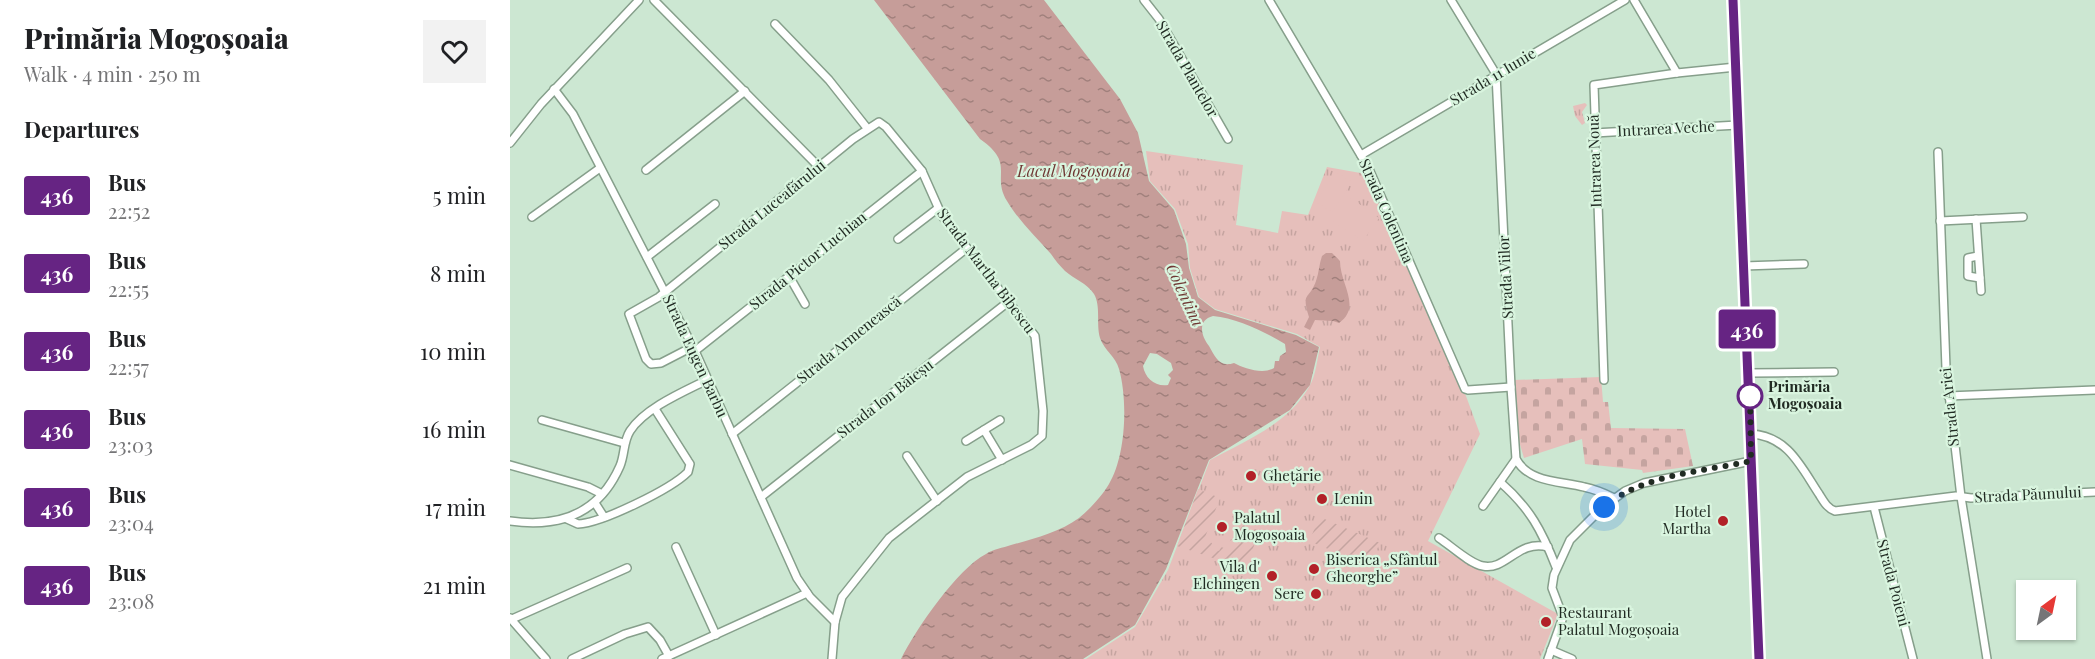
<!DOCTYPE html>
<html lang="en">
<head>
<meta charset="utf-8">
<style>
	:root { --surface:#fff; --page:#f2f2f2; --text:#202124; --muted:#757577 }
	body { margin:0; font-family:"Playfair Display",serif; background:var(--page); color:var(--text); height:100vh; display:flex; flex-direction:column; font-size:22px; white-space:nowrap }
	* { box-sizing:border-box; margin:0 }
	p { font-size:20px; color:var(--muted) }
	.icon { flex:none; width:33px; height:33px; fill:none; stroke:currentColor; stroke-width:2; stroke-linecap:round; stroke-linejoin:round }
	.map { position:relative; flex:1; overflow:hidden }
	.side { display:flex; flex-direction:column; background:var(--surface); width:510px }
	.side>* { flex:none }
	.badge { padding:0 12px; border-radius:4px; font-size:21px; line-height:39px }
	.needle { width:39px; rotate:33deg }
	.buttons { position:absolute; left:1506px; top:580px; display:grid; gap:12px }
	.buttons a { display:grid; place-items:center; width:60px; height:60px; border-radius:0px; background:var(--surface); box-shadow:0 2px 4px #0004; font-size:30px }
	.you { position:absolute; width:30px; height:30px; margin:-15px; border:4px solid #fff; border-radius:50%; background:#1a73e8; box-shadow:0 0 0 9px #1a73e833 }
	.map>.badge { position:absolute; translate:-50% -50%; box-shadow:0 0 0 3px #fff }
	h2 { padding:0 24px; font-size:22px; line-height:54px }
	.round { display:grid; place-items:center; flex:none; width:63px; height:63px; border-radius:0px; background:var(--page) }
	.summary { display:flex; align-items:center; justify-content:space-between; height:102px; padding:0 24px }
	h1 { font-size:28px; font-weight:800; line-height:45px }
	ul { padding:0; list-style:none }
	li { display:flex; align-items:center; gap:18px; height:78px; padding:0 24px }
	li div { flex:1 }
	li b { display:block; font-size:22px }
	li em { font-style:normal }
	li .badge { min-width:66px; font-weight:700; text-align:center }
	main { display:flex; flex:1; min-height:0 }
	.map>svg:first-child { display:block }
	.grass { fill:url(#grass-tufts) }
	.cemetery { fill:url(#cemetery-stones) }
	.garden { fill:url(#garden-furrows) }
	.pitch { fill:#e6bfbb }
	.water { fill:url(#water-ripples); fill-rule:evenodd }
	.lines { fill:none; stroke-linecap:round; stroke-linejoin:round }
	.minor-casing { stroke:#869f8b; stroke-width:10 }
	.major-casing { stroke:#fff; stroke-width:12 }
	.minor { stroke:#fff; stroke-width:7 }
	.major { stroke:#96d1aa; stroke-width:9 }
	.line-casing { stroke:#fff; stroke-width:14 }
	.line { stroke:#662483; stroke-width:9 }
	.walk { stroke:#212b23; stroke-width:6; stroke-dasharray:0 10.8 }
	.stop-dot { fill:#fff; stroke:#662483; stroke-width:3 }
	.poi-dot { fill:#b22128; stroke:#d9f5df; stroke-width:2 }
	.labels { text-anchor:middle; stroke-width:4.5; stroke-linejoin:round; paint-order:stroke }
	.street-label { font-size:15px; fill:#212b23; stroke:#d9f5df }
	.stop-label { font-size:15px; font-weight:bold; fill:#212b23; stroke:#d9f5df; text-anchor:start }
	.poi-label { font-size:15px; fill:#212b23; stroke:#d9f5df; text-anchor:start }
	.water-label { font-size:16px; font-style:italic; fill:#6f3834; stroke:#d9f5df }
</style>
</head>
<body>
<main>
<section class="side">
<div class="summary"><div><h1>Primăria Mogoșoaia</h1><p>Walk · 4 min · 250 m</p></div><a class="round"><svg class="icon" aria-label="heart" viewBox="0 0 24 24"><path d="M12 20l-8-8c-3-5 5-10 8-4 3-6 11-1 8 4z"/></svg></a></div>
<h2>Departures</h2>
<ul>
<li><span class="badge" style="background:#662483;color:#fff">436</span><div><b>Bus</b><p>22:52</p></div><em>5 min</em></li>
<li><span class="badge" style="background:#662483;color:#fff">436</span><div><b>Bus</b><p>22:55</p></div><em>8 min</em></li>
<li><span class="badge" style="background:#662483;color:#fff">436</span><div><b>Bus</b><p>22:57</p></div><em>10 min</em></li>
<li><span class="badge" style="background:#662483;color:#fff">436</span><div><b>Bus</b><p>23:03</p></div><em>16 min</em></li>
<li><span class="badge" style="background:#662483;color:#fff">436</span><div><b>Bus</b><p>23:04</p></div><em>17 min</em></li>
<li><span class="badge" style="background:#662483;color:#fff">436</span><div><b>Bus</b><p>23:08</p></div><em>21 min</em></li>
</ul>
</section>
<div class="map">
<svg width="1585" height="659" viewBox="0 0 1585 659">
	<defs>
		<pattern id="grass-tufts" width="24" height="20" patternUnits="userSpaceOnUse" patternTransform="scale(1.5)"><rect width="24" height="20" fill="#e6bfbb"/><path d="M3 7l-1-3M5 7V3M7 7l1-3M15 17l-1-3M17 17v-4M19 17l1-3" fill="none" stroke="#c5a4a0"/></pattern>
		<pattern id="cemetery-stones" width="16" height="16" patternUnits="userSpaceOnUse" patternTransform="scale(1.5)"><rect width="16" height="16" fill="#e6bfbb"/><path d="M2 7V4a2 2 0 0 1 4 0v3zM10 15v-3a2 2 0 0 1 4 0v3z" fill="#c5a4a0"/></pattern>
		<pattern id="garden-furrows" width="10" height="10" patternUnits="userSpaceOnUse" patternTransform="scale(1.5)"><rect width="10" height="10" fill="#e6bfbb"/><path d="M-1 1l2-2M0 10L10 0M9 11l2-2" fill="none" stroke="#c5a4a0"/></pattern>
		<pattern id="water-ripples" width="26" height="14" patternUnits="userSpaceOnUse" patternTransform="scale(1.5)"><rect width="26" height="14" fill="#c69d99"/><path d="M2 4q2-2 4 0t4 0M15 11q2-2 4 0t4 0" fill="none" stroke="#a0807c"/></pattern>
	</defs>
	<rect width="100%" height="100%" fill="#cce7d2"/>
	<g class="grass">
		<path d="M1075 103 1077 105 1072 112 1075 123 1072 125 1065 116 1063 106Z"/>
		<path d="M636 151 733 165 726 225 768 233 772 211 798 215 817 167 856 174 956 396 970 434 918 541 1048 614 1030 659H576L625 627 658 570 700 460C735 441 778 424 799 387 806 376 807 359 810 347L787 334 705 309 689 297 680 268 678 244 665 209 640 181Z"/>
	</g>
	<path class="cemetery" d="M1091 377 1093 402H1098L1101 428 1175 429 1183 466 1133 473 1132 470 1075 464 1072 439 1014 458 1009 441 1004 380Z"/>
	<g class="garden">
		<path d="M688 489 710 498 694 540 702 543 701 547 709 551 711 547 717 549 721 539 727 541 730 535 724 532 727 523 749 531 736 569 667 546Z"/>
		<path d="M810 517 870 543 859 566 799 541Z"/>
	</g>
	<g class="pitch">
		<path d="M826 172 842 182 822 212 806 202Z"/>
		<path d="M838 196 869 218 853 241 821 220Z"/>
	</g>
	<g class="water">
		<path d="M364 0H534L610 99 628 133 639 181 664 210 676 244 679 268 688 297 705 310 786 335 809 347 800 385 780 410 699 460 656 569 625 625 573 659H391C406 629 447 569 476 554 483 549 493 548 501 545 523 539 550 532 569 518 580 509 592 496 599 484 616 456 618 400 609 369 606 357 594 350 590 338 586 324 591 306 584 294 577 283 564 279 555 271 550 266 545 260 541 254 526 237 508 220 497 201 481 175 506 164 470 139ZM703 316C727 318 755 332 775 344L776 352 770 356 769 361H765L764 368C753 375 733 368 724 363 709 368 705 356 699 346 691 336 687 320 703 316ZM640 353 647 354 661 363 663 370 658 375 661 378 658 385C645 387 635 378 633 366Z"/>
		<path d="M816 253H822L830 261C830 284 852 307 829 323L823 321 805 320 800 330 794 327 799 317C791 291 799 301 806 281 809 273 809 264 812 256Z"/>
	</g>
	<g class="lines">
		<defs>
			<g id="minor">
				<path d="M144 0 309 167"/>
				<path d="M634 0 649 19 718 139"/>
				<path d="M759 0 859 169 955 389 958 390 1001 387"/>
				<path d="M941 0 986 74 1001 387 1006 459C1019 483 1051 481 1074 487 1084 489 1094 493 1104 498"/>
				<path d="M1124 0 1167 73"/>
				<path d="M265 24 319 80 357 128"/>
				<path d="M44 89 63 114 185 351 287 578 300 597 325 622"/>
				<path d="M1084 133 1228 125"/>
				<path d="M0 143 31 104 129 0"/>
				<path d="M1428 152 1436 368 1451 497 1477 659"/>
				<path d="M851 155 1115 0"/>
				<path d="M136 170 235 91"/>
				<path d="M22 217 90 168"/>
				<path d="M1466 219 1471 291"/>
				<path d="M1430 221 1513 217"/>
				<path d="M388 239 427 209"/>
				<path d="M1468 256 1458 258V276L1470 278"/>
				<path d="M137 257 205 204"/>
				<path d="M1234 266 1294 264"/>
				<path d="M279 276 295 304"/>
				<path d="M182 347 151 363 141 364 136 359 119 314 149 297 343 139 369 122 376 127 412 171 432 216 525 336 533 411 532 436 521 445 457 477 379 538 332 597 325 622 322 659"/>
				<path d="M185 351 412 171"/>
				<path d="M1239 373 1324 372"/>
				<path d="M1094 380 1084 85 1167 73 1226 67"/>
				<path d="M1438 396 1585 390"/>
				<path d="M32 420 114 443"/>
				<path d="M474 430 492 460"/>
				<path d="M222 434 457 248"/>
				<path d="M1241 434C1278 436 1291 467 1309 494 1314 502 1317 508 1325 511L1446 496 1461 498 1585 492"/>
				<path d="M456 441 490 420"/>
				<path d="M397 456 427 501"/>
				<path d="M0 465 78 487 92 494"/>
				<path d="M990 482C1020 508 1032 531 1046 567"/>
				<path d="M251 497 498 302"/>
				<path d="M85 503 94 517"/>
				<path d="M973 506 1006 459"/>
				<path d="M1364 507 1403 659"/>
				<path d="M57 519 68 524C92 523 161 489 178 472L180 464 178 461 145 409"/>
				<path d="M0 521C49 528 89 514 110 466 115 454 113 442 120 431 135 408 173 392 197 380"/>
				<path d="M929 538C940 545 960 564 973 566 996 571 1008 539 1038 547"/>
				<path d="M166 547 206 635"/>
				<path d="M0 618 36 659"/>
				<path d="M2 619 117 568"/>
				<path d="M1041 650 1062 659"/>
				<path d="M62 659 115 634 138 627 150 640 159 656"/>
				<path d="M152 659 297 593"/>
				<path d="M1038 659 1053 617 1042 588 1044 575 1060 540 1093 507 1115 491 1134 483 1241 461"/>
			</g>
			<path id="major" d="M1223 0 1249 659"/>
		</defs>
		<use href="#minor" class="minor-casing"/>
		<use href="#major" class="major-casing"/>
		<use href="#minor" class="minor"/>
		<use href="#major" class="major"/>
	</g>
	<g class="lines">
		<defs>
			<path id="line" d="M1223 0 1249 659"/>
		</defs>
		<use href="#line" class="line-casing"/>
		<use href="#line" class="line"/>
		<path class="walk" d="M1094 507C1133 474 1192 472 1241 461L1240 391V396"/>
	</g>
	<circle class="stop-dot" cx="1240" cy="396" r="12"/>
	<g class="poi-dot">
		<circle cx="741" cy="476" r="6"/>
		<circle cx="812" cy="499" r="6"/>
		<circle cx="1213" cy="521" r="6"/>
		<circle cx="712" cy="527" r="6"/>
		<circle cx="804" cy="569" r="6"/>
		<circle cx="762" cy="576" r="6"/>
		<circle cx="806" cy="594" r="6"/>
		<circle cx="1036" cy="622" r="6"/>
	</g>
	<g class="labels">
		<g class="street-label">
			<text transform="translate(677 69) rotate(60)" y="5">Strada Plantelor</text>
			<text transform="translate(983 77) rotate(-31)" y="5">Strada 11 Iunie</text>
			<text transform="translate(1156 129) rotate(-3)" y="5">Intrarea Veche</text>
			<text transform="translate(1085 161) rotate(-92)" y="5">Intrarea Nouă</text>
			<text transform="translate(262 205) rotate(-39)" y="5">Strada Luceafărului</text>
			<text transform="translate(876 211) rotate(66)" y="5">Strada Colentina</text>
			<text transform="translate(298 261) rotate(-39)" y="5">Strada Pictor Luchian</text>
			<text transform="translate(476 271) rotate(53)" y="5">Strada Martha Bibescu</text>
			<text transform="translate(996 277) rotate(-93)" y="5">Strada Viilor</text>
			<text transform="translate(339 340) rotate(-39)" y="5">Strada Armenească</text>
			<text transform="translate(185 356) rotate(65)" y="5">Strada Eugen Barbu</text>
			<text transform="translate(375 399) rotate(-38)" y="5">Strada Ion Băieșu</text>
			<text transform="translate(1440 407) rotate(-96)" y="5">Strada Ariei</text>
			<text transform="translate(1518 495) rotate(-3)" y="5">Strada Păunului</text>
			<text transform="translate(1383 583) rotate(75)" y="5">Strada Poieni</text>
		</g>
		<g class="stop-label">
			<text x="1258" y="392">Primăria<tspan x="1258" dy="17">Mogoșoaia</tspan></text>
		</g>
		<g class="poi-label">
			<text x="753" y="481">Ghețărie</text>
			<text x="824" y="504">Lenin</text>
			<text x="1201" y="517" text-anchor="end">Hotel<tspan x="1201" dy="17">Martha</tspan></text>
			<text x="724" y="523">Palatul<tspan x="724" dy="17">Mogoșoaia</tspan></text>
			<text x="816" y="565">Biserica „Sfântul<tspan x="816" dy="17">Gheorghe”</tspan></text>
			<text x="750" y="572" text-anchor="end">Vila d'<tspan x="750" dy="17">Elchingen</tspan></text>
			<text x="794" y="599" text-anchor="end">Sere</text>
			<text x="1048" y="618">Restaurant<tspan x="1048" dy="17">Palatul Mogoșoaia</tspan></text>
		</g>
		<g class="water-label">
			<text x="564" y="177">Lacul Mogoșoaia</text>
			<text transform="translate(675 295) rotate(65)" y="6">Colentina</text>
		</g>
	</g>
</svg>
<div class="buttons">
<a><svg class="needle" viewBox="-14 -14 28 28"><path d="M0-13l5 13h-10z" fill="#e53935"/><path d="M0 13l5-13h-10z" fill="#757577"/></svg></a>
</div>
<div class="you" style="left:1094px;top:507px"></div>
<b class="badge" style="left:1237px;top:329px;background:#662483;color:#fff">436</b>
</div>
</main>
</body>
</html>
